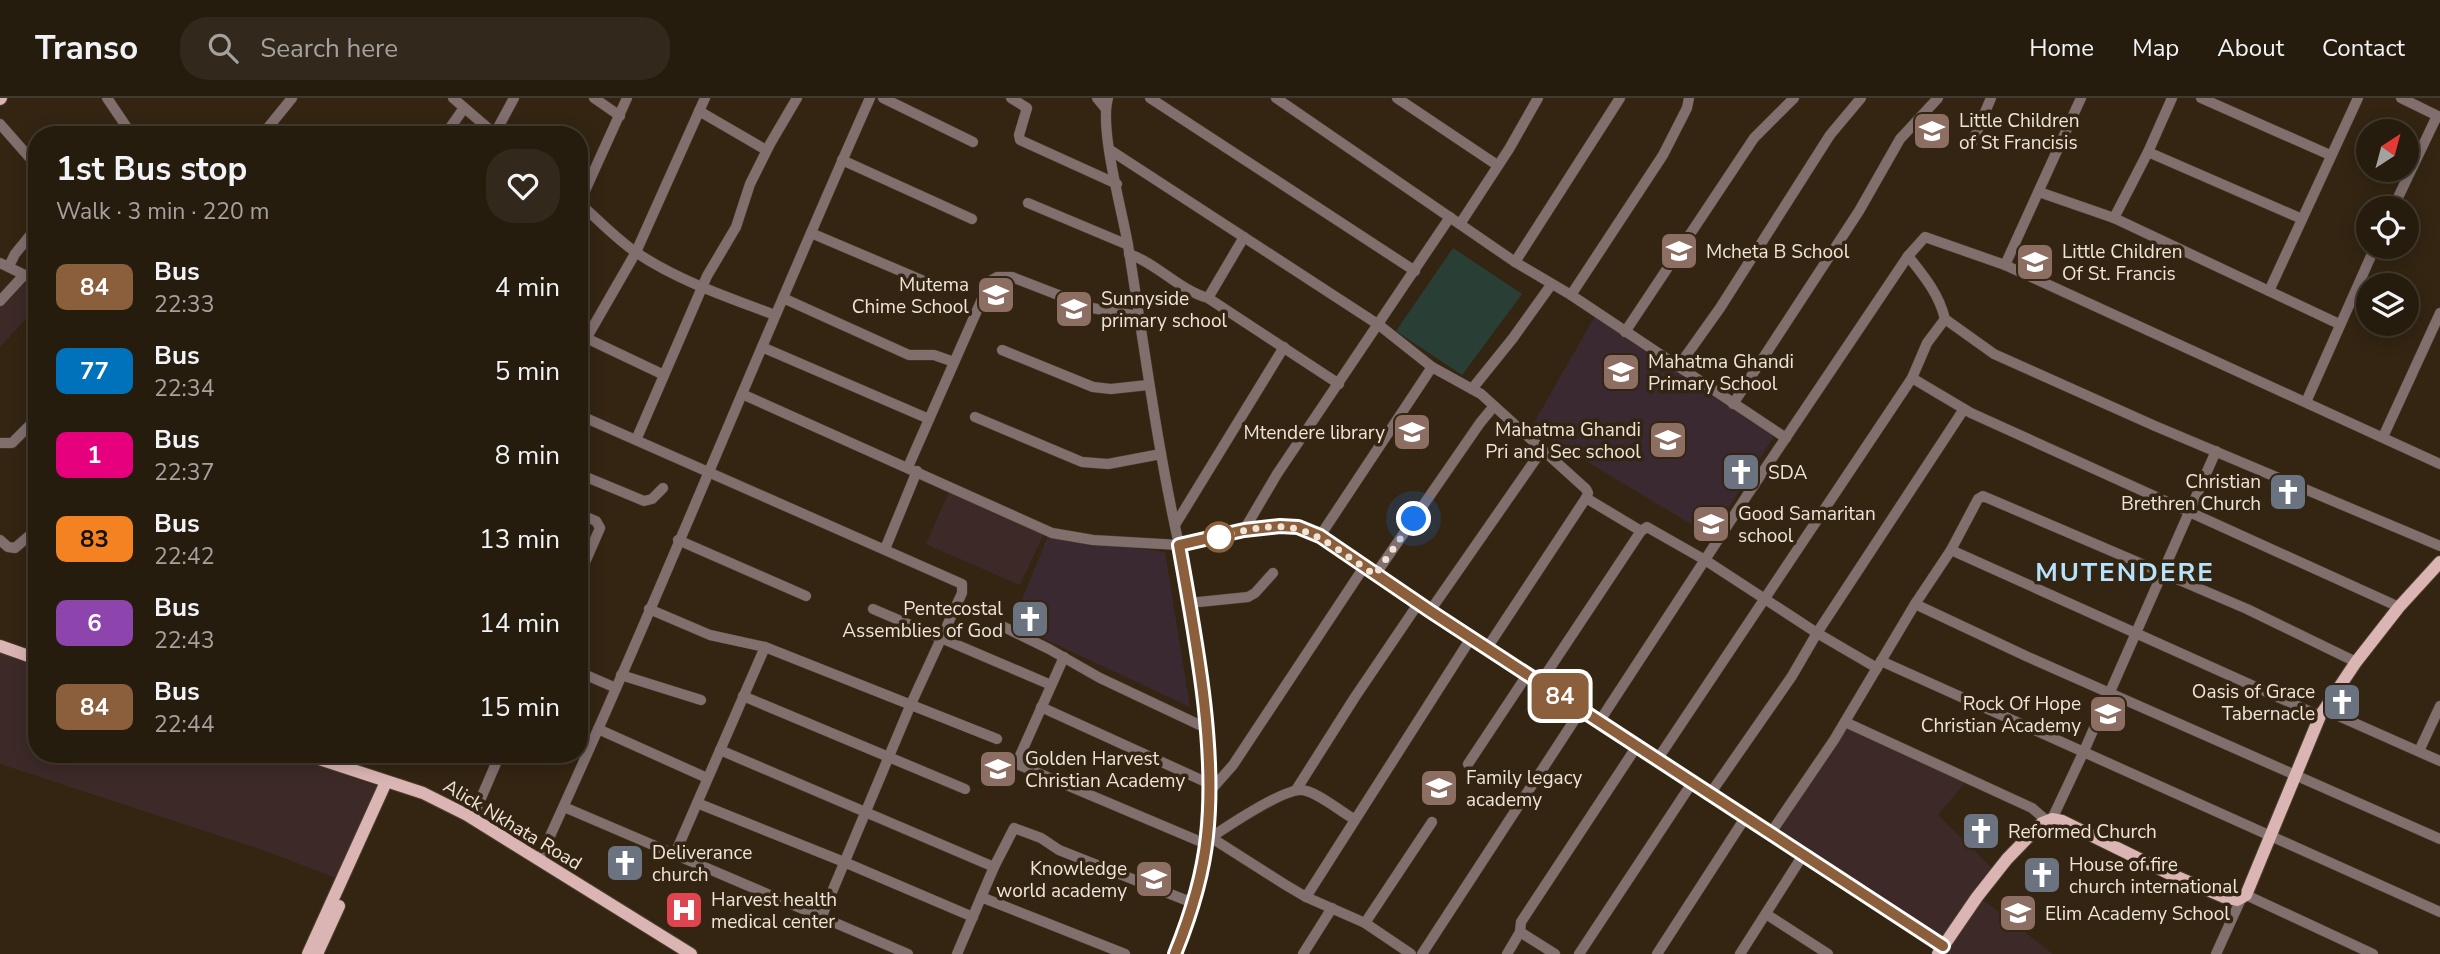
<!DOCTYPE html>
<html lang="en">
<head>
<meta charset="utf-8">
<style>
	:root { --surface:#261c0e; --page:#32291c; --text:#f1f3f6; --muted:#a4a19e; --line:#423a2e }
	body { margin:0; font-family:"Nunito Sans",sans-serif; background:var(--page); color:var(--text); height:100vh; display:flex; flex-direction:column; font-size:26px; white-space:nowrap }
	* { box-sizing:border-box; margin:0 }
	p { font-size:23px; color:var(--muted) }
	.icon { flex:none; width:38px; height:38px; fill:none; stroke:currentColor; stroke-width:2; stroke-linecap:round; stroke-linejoin:round }
	.map { position:relative; flex:1; overflow:hidden }
	.side { position:absolute; left:28px; top:28px; width:560px; height:637px; display:flex; flex-direction:column; background:var(--surface); border-radius:28px; box-shadow:0 4px 18px #0003,0 0 0 2px var(--line) }
	.side>* { flex:none }
	.badge { padding:0 14px; border-radius:10px; font-size:24px; line-height:46px }
	.needle { width:46px; rotate:36deg }
	.fabs { position:absolute; left:2356px; top:21px; display:grid; gap:14px }
	.fabs a { display:grid; place-items:center; width:63px; height:63px; border-radius:50%; background:var(--surface); box-shadow:0 4px 18px #0003,0 0 0 2px var(--line); font-size:35px }
	.you { position:absolute; width:35px; height:35px; margin:-18px; border:5px solid #fff; border-radius:50%; background:#1a73e8; box-shadow:0 0 0 10px #1a73e833 }
	.map>.badge { position:absolute; translate:-50% -50%; box-shadow:0 0 0 4px #fff }
	.round { display:grid; place-items:center; flex:none; width:74px; height:74px; border-radius:28px; background:var(--page) }
	.overview { display:flex; align-items:center; justify-content:space-between; height:119px; padding:0 28px }
	h1 { font-size:33px; font-weight:700; line-height:52px }
	ul { padding:0; list-style:none }
	li { display:flex; align-items:center; gap:21px; height:84px; padding:0 28px }
	li div { flex:1 }
	li b { display:block; font-size:26px }
	li em { font-style:normal }
	li .badge { min-width:77px; font-weight:700; text-align:center }
	header { display:flex; align-items:center; gap:42px; box-sizing:border-box; height:98px; padding:0 35px; background:var(--surface); border-bottom:2px solid var(--line) }
	header strong { font-size:33px }
	nav { display:flex; gap:38px; margin-inline-start:auto; font-size:24px }
	.search { width:490px; height:63px; background:var(--page); display:flex; align-items:center; gap:18px; box-sizing:border-box; padding:0 24px; border-radius:28px; color:var(--muted); font-size:26px }
	.map>svg:first-child { display:block }
	.commercial { fill:#3d2a28 }
	.education { fill:#3b2932 }
	.green { fill:#293e35 }
	.lines { fill:none; stroke-linecap:round; stroke-linejoin:round }
	.minor-casing { stroke:#4d402e; stroke-width:11 }
	.major-casing { stroke:#4d402e; stroke-width:14 }
	.minor { stroke:#816f6e; stroke-width:10 }
	.major { stroke:#dbb5b4; stroke-width:12 }
	.line-casing { stroke:#fff; stroke-width:16 }
	.line { stroke:#8b5e3c; stroke-width:10 }
	.walk { stroke:#eee4d8; stroke-width:7; stroke-dasharray:0 12.6 }
	.stop-dot { fill:#fff; stroke:#8b5e3c; stroke-width:3.5 }
	.labels { text-anchor:middle; stroke-width:7; stroke-linejoin:round; paint-order:stroke }
	.poi-label { font-size:19px; fill:#eee4d8; stroke:#332512; text-anchor:start }
	.street-label { font-size:19px; fill:#eee4d8; stroke:#332512 }
	.district-label { font-size:26px; font-weight:bold; letter-spacing:2px; fill:#b6e4fe; stroke:#332512 }
</style>
</head>
<body>
<header>
<strong>Transo</strong>
<div class="search"><svg class="icon" aria-label="search" viewBox="0 0 24 24"><circle cx="10" cy="10" r="6"/><path d="M15 15l6 6"/></svg>Search here</div>
<nav><a>Home</a><a>Map</a><a>About</a><a>Contact</a></nav>
</header>
<div class="map">
<svg width="2440" height="856" viewBox="0 0 2440 856">
	<rect width="100%" height="100%" fill="#332512"/>
	<g class="commercial">
		<path d="M24 182 37 192V209L0 249V207Z"/>
		<path d="M952 387 1046 431 1020 487 926 446Z"/>
		<path d="M0 555 37 568V656H286L379 689 341 782 263 752 0 666Z"/>
		<path d="M1846 622 1969 680 1938 717 1995 773 1977 797 2053 856H1935L1942 846 1770 733Z"/>
	</g>
	<g class="education">
		<path d="M1595 218 1774 338 1711 438 1531 330Z"/>
		<path d="M1048 438 1165 454 1190 609 1012 526Z"/>
	</g>
	<path class="green" d="M1453 150 1522 196 1462 277 1396 233Z"/>
	<g class="lines">
		<defs>
			<g id="minor">
				<path d="M107 0 132 37"/>
				<path d="M453 0 496 37"/>
				<path d="M594 0 620 18"/>
				<path d="M883 0 973 44"/>
				<path d="M1011 0 1027 10 1019 37 1020 42 1117 86"/>
				<path d="M1097 0 1106 11"/>
				<path d="M1150 0 1415 173"/>
				<path d="M1276 0 1515 164 1571 197 1786 340"/>
				<path d="M1397 0 1497 67"/>
				<path d="M2201 0 2330 57"/>
				<path d="M2401 0 2440 19"/>
				<path d="M699 13 766 52"/>
				<path d="M0 26 37 68"/>
				<path d="M262 37 292 0"/>
				<path d="M445 37 464 10"/>
				<path d="M494 37 514 0"/>
				<path d="M1972 45 1991 0"/>
				<path d="M1110 52 1379 227 1432 269 1481 296 1586 391 1588 395 1586 400 1487 550"/>
				<path d="M2148 54 2302 121"/>
				<path d="M842 62 972 121"/>
				<path d="M2039 94 2114 120 2339 226"/>
				<path d="M579 105C598 121 616 141 637 155 679 183 727 199 775 217"/>
				<path d="M1028 105 1128 147"/>
				<path d="M579 106 627 0"/>
				<path d="M2393 110 2437 18"/>
				<path d="M2114 120 2148 54 2172 0"/>
				<path d="M1460 126 1509 51 1538 0"/>
				<path d="M811 135 931 186"/>
				<path d="M1129 156C1158 166 1179 192 1208 200L1339 286"/>
				<path d="M1908 158C1924 178 1939 196 1945 221L1994 256 2155 328 2440 448"/>
				<path d="M1515 164 1620 0"/>
				<path d="M0 165 37 183"/>
				<path d="M2005 167 2081 0"/>
				<path d="M9 168 15 156 37 129"/>
				<path d="M2269 193 2358 0"/>
				<path d="M1571 197 1663 57 1687 10 1689 0"/>
				<path d="M783 200 909 257H934L954 264"/>
				<path d="M1208 200 1244 139"/>
				<path d="M0 203 24 177"/>
				<path d="M1625 234 1754 40 1794 0"/>
				<path d="M586 240 664 277"/>
				<path d="M762 249 929 321"/>
				<path d="M1002 252 1093 289 1111 291 1148 287"/>
				<path d="M579 253 636 154 705 0"/>
				<path d="M1678 269 1720 210 1830 37 1861 0"/>
				<path d="M1912 280 1971 315 2399 509"/>
				<path d="M1472 291 1513 240 1551 187"/>
				<path d="M742 296 1052 435 1093 442 1179 447C1157 348 1144 247 1128 147 1122 112 1099 31 1108 0"/>
				<path d="M2306 304 2375 149"/>
				<path d="M1733 306 1859 113 1900 41 1938 0"/>
				<path d="M579 317 962 486V495L911 606 821 820"/>
				<path d="M975 319 1082 364 1108 366 1161 356"/>
				<path d="M2383 339 2440 215"/>
				<path d="M636 342 707 178 736 129 750 86 770 46 797 0"/>
				<path d="M0 345H12L37 320"/>
				<path d="M908 369 990 183 997 179H1012L1092 210 1138 218"/>
				<path d="M579 376 644 403 652 401 663 390"/>
				<path d="M1586 400 1641 433"/>
				<path d="M579 416 596 423 600 430 579 478"/>
				<path d="M1175 427 1284 249"/>
				<path d="M1244 432 1277 376 1450 119"/>
				<path d="M1320 438 1432 269"/>
				<path d="M0 442 8 449 15 450 37 431"/>
				<path d="M678 442 806 498"/>
				<path d="M885 451 917 373"/>
				<path d="M1951 452 2320 618"/>
				<path d="M1375 477 1480 325 1494 308"/>
				<path d="M1189 505 1248 499 1255 495 1273 475"/>
				<path d="M1915 506 2028 559 2440 741"/>
				<path d="M649 511 710 537 765 549 997 641"/>
				<path d="M873 511 1051 587"/>
				<path d="M1430 513 1542 352"/>
				<path d="M1002 528 1049 551 1100 580 1206 630"/>
				<path d="M1064 559 1018 662 1019 667 1206 746"/>
				<path d="M1881 563 2440 814"/>
				<path d="M579 574 616 590"/>
				<path d="M621 577 701 602"/>
				<path d="M1540 585 1641 433 1647 429 1705 462 1817 535 1877 570"/>
				<path d="M743 598 965 691"/>
				<path d="M1041 609 1210 686"/>
				<path d="M2325 612 2440 663"/>
				<path d="M1599 624 1748 396 1908 158 1925 139 2005 167 2440 366"/>
				<path d="M1845 624 2032 710 2047 723"/>
				<path d="M598 631 707 680"/>
				<path d="M720 652 994 769"/>
				<path d="M2419 653 2440 608"/>
				<path d="M1657 662 1912 280 1927 245 1945 221"/>
				<path d="M1468 666 1527 577"/>
				<path d="M1296 692 1355 599 1418 506"/>
				<path d="M1210 693 1233 667 1364 469"/>
				<path d="M1710 696 1792 578 1817 535 1964 311"/>
				<path d="M697 705 844 764 973 819"/>
				<path d="M564 709 908 856"/>
				<path d="M472 721 500 656"/>
				<path d="M2052 721 2084 653 2216 353"/>
				<path d="M1770 736 1834 642 1915 506 1951 452 1978 401 1983 398 2247 511 2356 564"/>
				<path d="M1207 737 1284 786 1306 799 1365 825 1411 856"/>
				<path d="M1213 738C1228 728 1284 691 1301 692 1315 692 1341 714 1354 721"/>
				<path d="M674 758 765 549"/>
				<path d="M539 762C655 511 757 253 870 0"/>
				<path d="M2246 797 2373 856"/>
				<path d="M981 799 1125 856"/>
				<path d="M1306 799 1471 540"/>
				<path d="M1766 816 1828 856"/>
				<path d="M1365 825 1432 724"/>
				<path d="M1520 834 1521 824 1637 648"/>
				<path d="M957 856 994 769 1014 730 1041 740 1059 752 1193 805"/>
				<path d="M1303 856 1332 810"/>
				<path d="M1422 856 1581 612"/>
				<path d="M1507 856 1520 834 1555 856"/>
				<path d="M1579 856 1692 685"/>
				<path d="M1657 856 1745 720"/>
				<path d="M1740 856 1803 757"/>
				<path d="M2216 856 2241 801"/>
			</g>
			<g id="major">
				<path d="M0 1 1 0"/>
				<path d="M0 548 37 561"/>
				<path d="M304 656 423 695 467 717 691 856"/>
				<path d="M308 856 386 684"/>
				<path d="M317 856 339 808"/>
				<path d="M1175 856C1233 721 1203 586 1179 447L1244 432 1280 428 1298 429 1320 438 1430 513 1943 848"/>
				<path d="M1938 856 1977 799 2007 761 2042 725 2052 721 2062 723 2170 776 2224 799 2237 802 2246 797 2320 618 2356 564 2399 509 2440 464"/>
			</g>
		</defs>
		<use href="#minor" class="minor-casing"/>
		<use href="#major" class="major-casing"/>
		<use href="#minor" class="minor"/>
		<use href="#major" class="major"/>
	</g>
	<g class="lines">
		<defs>
			<path id="line" d="M1175 856C1190 819 1203 779 1207 738 1217 647 1195 538 1179 447L1244 432 1280 428 1298 429 1320 438 1430 513 1943 848"/>
		</defs>
		<use href="#line" class="line-casing"/>
		<use href="#line" class="line"/>
		<path class="walk" d="M1219 439C1301 416 1310 433 1375 477L1414 421"/>
	</g>
	<defs>
		<symbol id="school-square" viewBox="-11 -11 22 22"><rect x="-9" y="-9" width="18" height="18" rx="4" fill="#8d6e63" stroke="#332512"/><path d="M0-5L7-2L0 1L-7-2ZM-4 1L0 2.5L4 1V4Q0 6-4 4Z" fill="#fff"/></symbol>
		<symbol id="church-square" viewBox="-11 -11 22 22"><rect x="-9" y="-9" width="18" height="18" rx="4" fill="#6b7280" stroke="#332512"/><path d="M-1.2-6h2.4v3.5h3.3v2.4h-3.3V6h-2.4V-.1h-3.3v-2.4h3.3Z" fill="#fff"/></symbol>
		<symbol id="hospital-square" viewBox="-11 -11 22 22"><rect x="-9" y="-9" width="18" height="18" rx="4" fill="#e0444e" stroke="#332512"/><path d="M-5-5h3v3.5h4V-5h3V5h-3V1.5h-4V5h-3Z" fill="#fff"/></symbol>
	</defs>
	<g fill-rule="evenodd">
		<use href="#school-square" x="1910" y="11" width="44" height="44"/>
		<use href="#school-square" x="1657" y="131" width="44" height="44"/>
		<use href="#school-square" x="2013" y="142" width="44" height="44"/>
		<use href="#school-square" x="974" y="175" width="44" height="44"/>
		<use href="#school-square" x="1052" y="189" width="44" height="44"/>
		<use href="#school-square" x="1599" y="252" width="44" height="44"/>
		<use href="#school-square" x="1390" y="312" width="44" height="44"/>
		<use href="#school-square" x="1646" y="320" width="44" height="44"/>
		<use href="#church-square" x="1719" y="352" width="44" height="44"/>
		<use href="#church-square" x="2266" y="372" width="44" height="44"/>
		<use href="#school-square" x="1689" y="404" width="44" height="44"/>
		<use href="#church-square" x="1008" y="499" width="44" height="44"/>
		<use href="#church-square" x="2320" y="582" width="44" height="44"/>
		<use href="#school-square" x="2086" y="594" width="44" height="44"/>
		<use href="#school-square" x="976" y="649" width="44" height="44"/>
		<use href="#school-square" x="1417" y="668" width="44" height="44"/>
		<use href="#church-square" x="1959" y="711" width="44" height="44"/>
		<use href="#church-square" x="603" y="743" width="44" height="44"/>
		<use href="#church-square" x="2020" y="755" width="44" height="44"/>
		<use href="#school-square" x="1132" y="759" width="44" height="44"/>
		<use href="#hospital-square" x="662" y="790" width="44" height="44"/>
		<use href="#school-square" x="1996" y="793" width="44" height="44"/>
	</g>
	<circle class="stop-dot" cx="1219" cy="439" r="14"/>
	<g class="labels">
		<g class="poi-label">
			<text x="1959" y="29">Little Children<tspan x="1959" dy="22">of St Francisis</tspan></text>
			<text x="1706" y="160">Mcheta B School</text>
			<text x="2062" y="160">Little Children<tspan x="2062" dy="22">Of St. Francis</tspan></text>
			<text x="969" y="193" text-anchor="end">Mutema<tspan x="969" dy="22">Chime School</tspan></text>
			<text x="1101" y="207">Sunnyside<tspan x="1101" dy="22">primary school</tspan></text>
			<text x="1648" y="270">Mahatma Ghandi<tspan x="1648" dy="22">Primary School</tspan></text>
			<text x="1641" y="338" text-anchor="end">Mahatma Ghandi<tspan x="1641" dy="22">Pri and Sec school</tspan></text>
			<text x="1385" y="341" text-anchor="end">Mtendere library</text>
			<text x="1768" y="381">SDA</text>
			<text x="2261" y="390" text-anchor="end">Christian<tspan x="2261" dy="22">Brethren Church</tspan></text>
			<text x="1738" y="422">Good Samaritan<tspan x="1738" dy="22">school</tspan></text>
			<text x="1003" y="517" text-anchor="end">Pentecostal<tspan x="1003" dy="22">Assemblies of God</tspan></text>
			<text x="2315" y="600" text-anchor="end">Oasis of Grace<tspan x="2315" dy="22">Tabernacle</tspan></text>
			<text x="2081" y="612" text-anchor="end">Rock Of Hope<tspan x="2081" dy="22">Christian Academy</tspan></text>
			<text x="1025" y="667">Golden Harvest<tspan x="1025" dy="22">Christian Academy</tspan></text>
			<text x="1466" y="686">Family legacy<tspan x="1466" dy="22">academy</tspan></text>
			<text x="2008" y="740">Reformed Church</text>
			<text x="652" y="761">Deliverance<tspan x="652" dy="22">church</tspan></text>
			<text x="2069" y="773">House of fire<tspan x="2069" dy="22">church international</tspan></text>
			<text x="1127" y="777" text-anchor="end">Knowledge<tspan x="1127" dy="22">world academy</tspan></text>
			<text x="711" y="808">Harvest health<tspan x="711" dy="22">medical center</tspan></text>
			<text x="2045" y="822">Elim Academy School</text>
		</g>
		<g class="street-label">
			<text transform="translate(513 726) rotate(31)" y="7">Alick Nkhata Road</text>
		</g>
		<g class="district-label">
			<text x="2125" y="483">MUTENDERE</text>
		</g>
	</g>
</svg>
<div class="fabs">
<a><svg class="needle" viewBox="-14 -14 28 28"><path d="M0-13l5 13h-10z" fill="#e53935"/><path d="M0 13l5-13h-10z" fill="#a4a19e"/></svg></a>
<a><svg class="icon" aria-label="locate" viewBox="0 0 24 24"><circle cx="12" cy="12" r="6"/><path d="M12 2v4M12 18v4M2 12h4M18 12h4"/></svg></a>
<a><svg class="icon" aria-label="layers" viewBox="0 0 24 24"><path d="M12 4l9 5-9 5-9-5zM3 14l9 5 9-5"/></svg></a>
</div>
<div class="you" style="left:1414px;top:421px"></div>
<b class="badge" style="left:1560px;top:598px;background:#8b5e3c;color:#fff">84</b>
<section class="side">
<div class="overview"><div><h1>1st Bus stop</h1><p>Walk · 3 min · 220 m</p></div><a class="round"><svg class="icon" aria-label="heart" viewBox="0 0 24 24"><path d="M12 20l-8-8c-3-5 5-10 8-4 3-6 11-1 8 4z"/></svg></a></div>
<ul>
<li><span class="badge" style="background:#8b5e3c;color:#fff">84</span><div><b>Bus</b><p>22:33</p></div><em>4 min</em></li>
<li><span class="badge" style="background:#0072bc;color:#fff">77</span><div><b>Bus</b><p>22:34</p></div><em>5 min</em></li>
<li><span class="badge" style="background:#e6007e;color:#fff">1</span><div><b>Bus</b><p>22:37</p></div><em>8 min</em></li>
<li><span class="badge" style="background:#f58220;color:#111">83</span><div><b>Bus</b><p>22:42</p></div><em>13 min</em></li>
<li><span class="badge" style="background:#8e44ad;color:#fff">6</span><div><b>Bus</b><p>22:43</p></div><em>14 min</em></li>
<li><span class="badge" style="background:#8b5e3c;color:#fff">84</span><div><b>Bus</b><p>22:44</p></div><em>15 min</em></li>
</ul>
</section>
</div>
</body>
</html>
